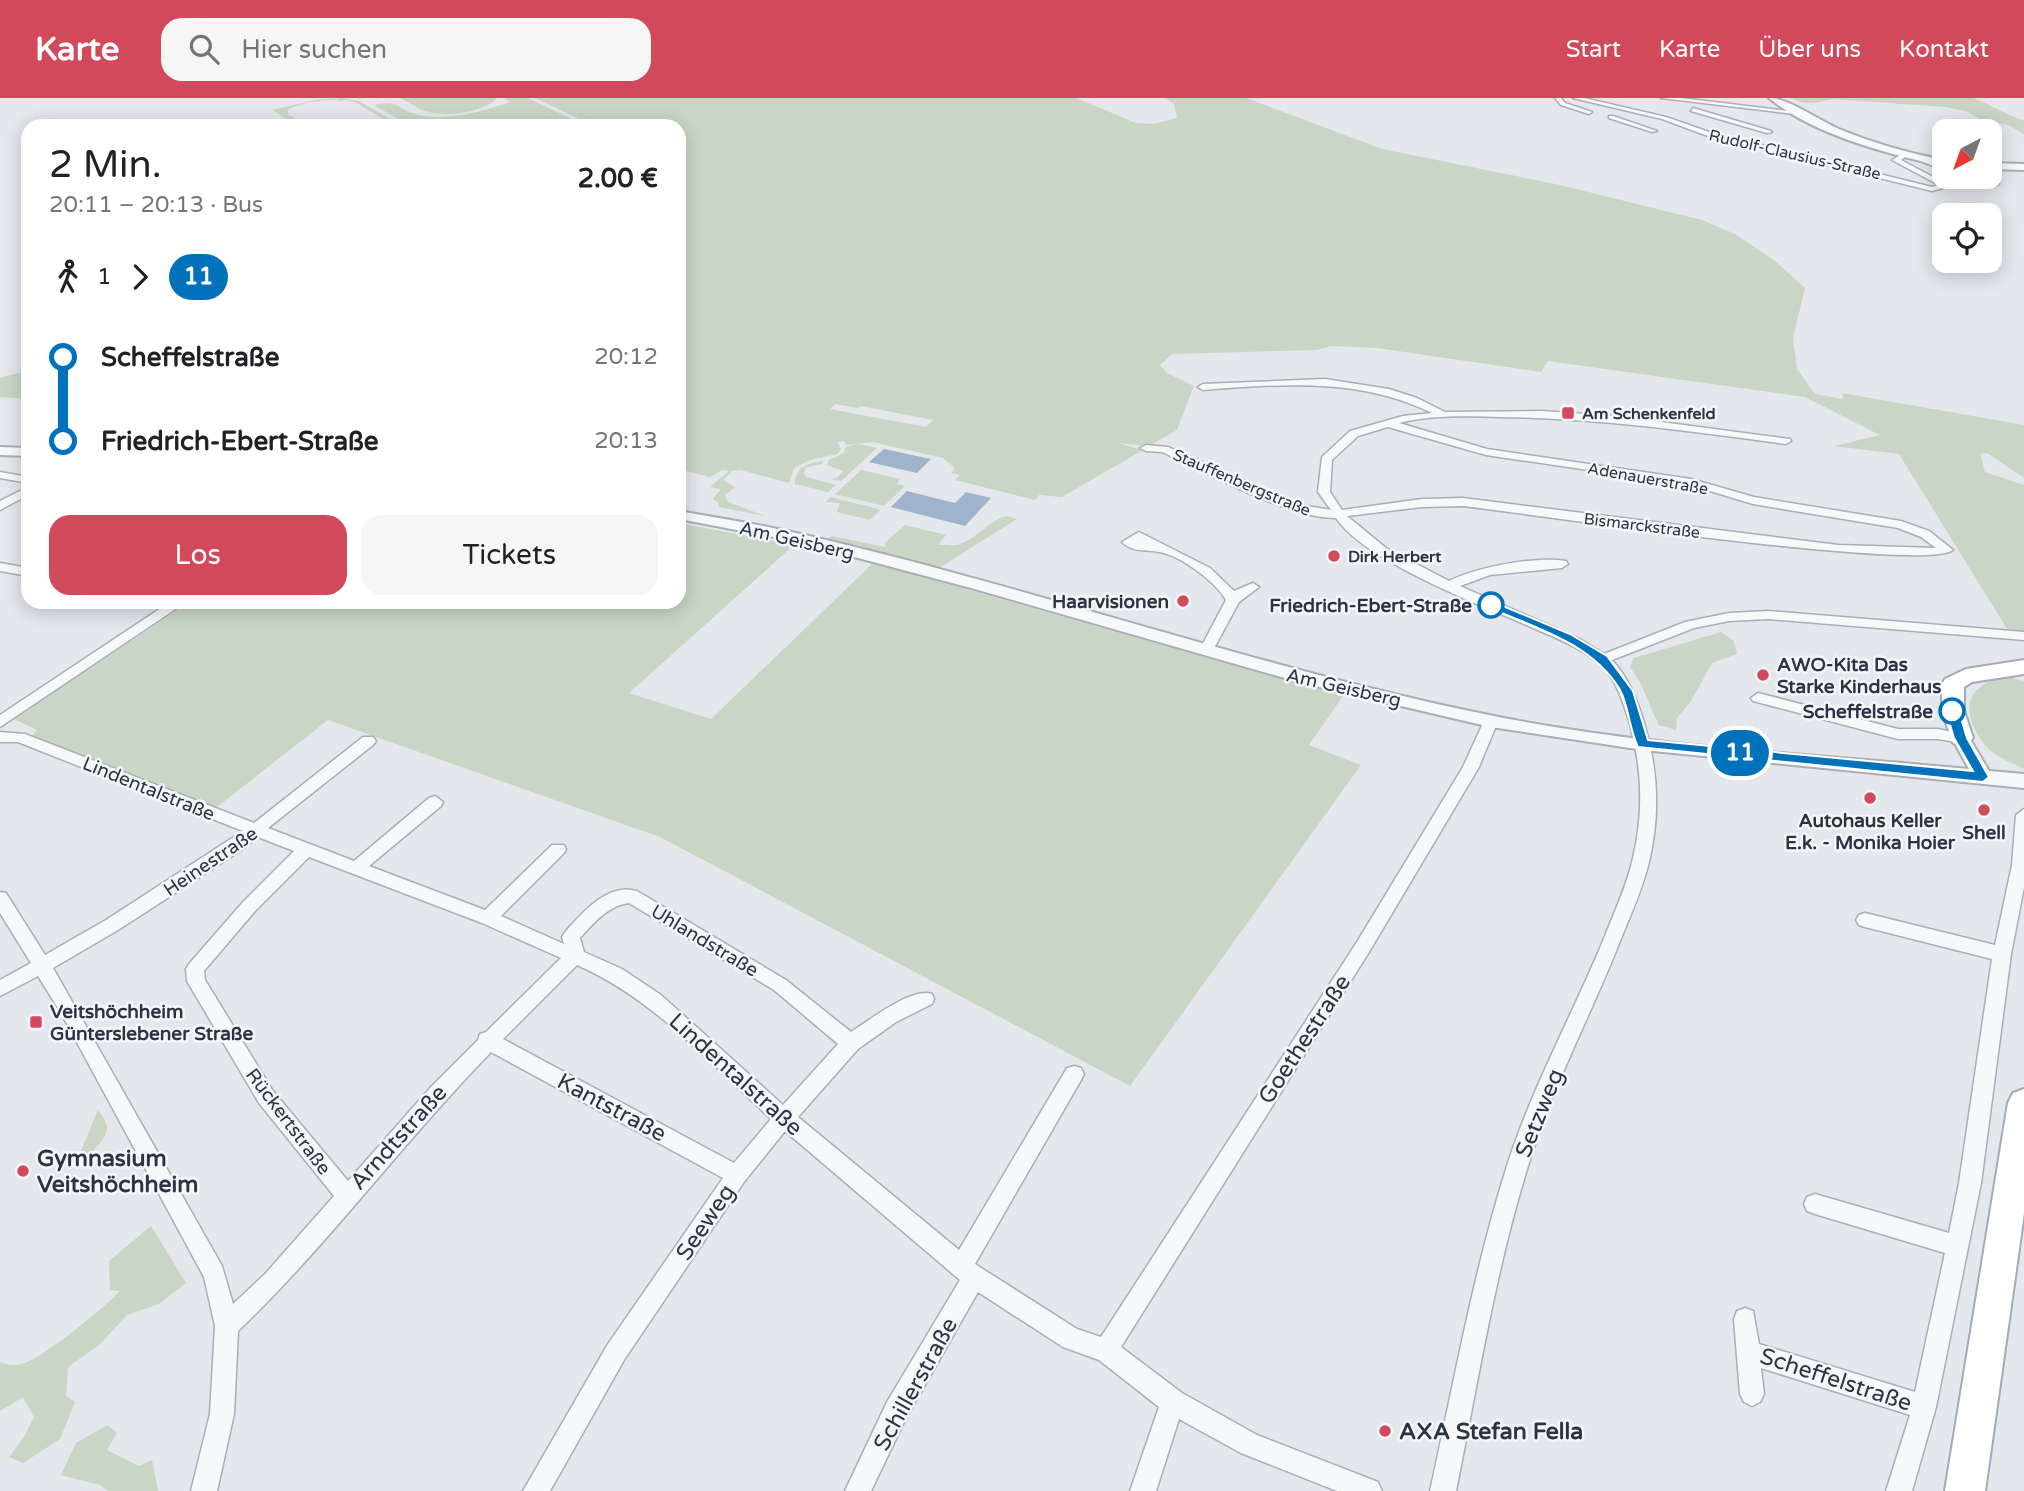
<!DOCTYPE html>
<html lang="de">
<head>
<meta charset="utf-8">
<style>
	:root { --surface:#fff; --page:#f6f6f6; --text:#202124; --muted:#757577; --accent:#d1495b }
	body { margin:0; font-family:"Varela Round",sans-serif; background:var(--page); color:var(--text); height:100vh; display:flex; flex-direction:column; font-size:26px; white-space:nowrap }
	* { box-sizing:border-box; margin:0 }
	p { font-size:23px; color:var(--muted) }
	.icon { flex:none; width:38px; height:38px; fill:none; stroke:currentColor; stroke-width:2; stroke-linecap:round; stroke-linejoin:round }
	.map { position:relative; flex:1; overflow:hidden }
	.panel { position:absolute; left:21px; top:21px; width:665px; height:490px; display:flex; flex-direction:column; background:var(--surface); border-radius:21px; box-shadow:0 4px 18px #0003 }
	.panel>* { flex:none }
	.badge { padding:0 14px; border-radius:23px; font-size:24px; line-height:46px }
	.needle { width:46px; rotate:221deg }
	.controls { position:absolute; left:1932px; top:21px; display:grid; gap:14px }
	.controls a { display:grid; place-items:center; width:70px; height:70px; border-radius:14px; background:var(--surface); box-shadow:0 4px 18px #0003; font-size:35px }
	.map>.badge { position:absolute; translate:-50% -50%; box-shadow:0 0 0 4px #fff }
	.legs { display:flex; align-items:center; gap:10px; height:77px; padding:0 28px; font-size:23px }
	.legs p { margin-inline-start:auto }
	.overview { display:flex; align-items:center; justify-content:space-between; height:119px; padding:0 28px }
	h1 { font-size:38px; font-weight:600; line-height:52px }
	.action { display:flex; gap:14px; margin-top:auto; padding:14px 28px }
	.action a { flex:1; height:80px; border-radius:21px; background:var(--accent); color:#fff; font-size:28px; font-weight:600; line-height:80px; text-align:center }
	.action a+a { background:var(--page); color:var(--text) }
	ul { padding:0 28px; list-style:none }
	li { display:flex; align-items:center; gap:24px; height:84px; font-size:26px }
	li i { display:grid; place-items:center; width:10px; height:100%; margin:0 9px; background:currentColor }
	li i::after { content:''; width:18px; height:18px; margin:-9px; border:5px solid; border-radius:50%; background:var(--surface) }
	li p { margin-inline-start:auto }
	li:first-child i { background:linear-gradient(#0000 50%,currentColor 0) }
	li:last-child i { background:linear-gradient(currentColor 50%,#0000 0) }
	header { display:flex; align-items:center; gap:42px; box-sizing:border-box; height:98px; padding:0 35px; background:var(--accent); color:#fff }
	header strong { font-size:33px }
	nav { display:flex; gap:38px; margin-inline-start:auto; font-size:24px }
	.search { width:490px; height:63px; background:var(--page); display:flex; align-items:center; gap:18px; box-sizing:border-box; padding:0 24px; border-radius:21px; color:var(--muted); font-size:26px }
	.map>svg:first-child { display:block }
	.green { fill:#c9d6c5; fill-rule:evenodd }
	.water { fill:#9fb4cc }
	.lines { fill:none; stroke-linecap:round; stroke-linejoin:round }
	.minor-casing { stroke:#a9aeb7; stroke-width:3 }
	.tertiary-casing { stroke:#a9aeb7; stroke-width:4 }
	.primary-casing { stroke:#a3abb8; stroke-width:4 }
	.minor { fill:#f7f8fa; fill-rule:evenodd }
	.tertiary { fill:#f7f8fa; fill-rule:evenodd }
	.primary { fill:#fff; fill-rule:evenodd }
	.line-1 { fill:#0072bc; stroke:#fff; stroke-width:2 }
	.poi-dot { fill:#d1495b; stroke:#f4f6f9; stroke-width:2.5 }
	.stop-1-dot { fill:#fff; stroke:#0072bc; stroke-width:3.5 }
	.labels { text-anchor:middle; stroke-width:5; stroke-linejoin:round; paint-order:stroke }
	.far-street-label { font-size:16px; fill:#2b3445; stroke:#f4f6f9 }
	.far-poi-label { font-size:16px; font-weight:bold; fill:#2b3445; stroke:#f4f6f9; text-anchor:start }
	.street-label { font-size:19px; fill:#2b3445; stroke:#f4f6f9 }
	.poi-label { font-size:19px; font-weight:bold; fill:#2b3445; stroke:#f4f6f9; text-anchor:start }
	.stop-label { font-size:19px; font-weight:bold; fill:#2b3445; stroke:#f4f6f9; text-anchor:end }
	.near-street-label { font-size:23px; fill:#2b3445; stroke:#f4f6f9 }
	.near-poi-label { font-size:23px; font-weight:bold; fill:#2b3445; stroke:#f4f6f9; text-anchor:start }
</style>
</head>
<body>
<header>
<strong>Karte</strong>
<div class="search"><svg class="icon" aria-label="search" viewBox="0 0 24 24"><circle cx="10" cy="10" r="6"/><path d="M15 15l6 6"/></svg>Hier suchen</div>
<nav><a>Start</a><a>Karte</a><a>Über uns</a><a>Kontakt</a></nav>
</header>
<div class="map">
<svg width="2024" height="1393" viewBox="0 0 2024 1393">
	<rect width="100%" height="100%" fill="#e4e7ec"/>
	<g class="green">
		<path d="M400 0H495L496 1C483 15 444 19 425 13 417 10 408 4 400 0Z"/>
		<path d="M504 0H528L572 21 559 28H391L400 22 374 7C402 1 396 12 419 17 447 24 484 13 510 4Z"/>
		<path d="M535 0H1076L1136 25 1154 26 1177 20 1174 6 1165 0H1246L1382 51 1560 87 1702 122 1735 136 1775 163 1805 190 1793 240 1797 271 1815 296 1843 301 1842 295 2024 327V380L1987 355 1980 356 1985 374 2024 387V534H2009L1899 356 1834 348 1880 337 1805 299 1548 263 1541 274 1377 250 1331 248 1317 252 1172 256 1160 267 1167 275 1194 288 1177 332 1149 348 1118 345 1143 352 1062 399 1039 397 1035 402 955 382 960 377 951 375 955 370 943 360 872 344 846 347 844 343 837 344 841 351 837 356 810 362 794 370 789 385 740 372 732 373 723 382 735 389 725 397 728 404 765 418 719 409 718 404 713 401 721 391 710 389 729 373 722 372 710 379 679 371V28H567L579 21ZM835 306 858 310 861 308 933 322 926 329 830 311Z"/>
		<path d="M1791 0H1973C1988 5 2012 20 2024 22V36L2008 27 1976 22 1980 21 1968 14 1946 9 1832 1C1818 5 1805 8 1791 0Z"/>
		<path d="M340 1 309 4 288 11V16L307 28H298L272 12 315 2 342 0 359 3 390 21V24L385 28H358L385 22 355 4 343 2 344 3H335Z"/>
		<path d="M28 272V301L0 299V280Z"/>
		<path d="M858 346 877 350 841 383 830 381 838 379 843 373 827 367 829 362 844 355 846 349Z"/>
		<path d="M823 363 822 366 807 369 803 375 807 379 836 387 828 394 795 386C795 369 808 365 823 363Z"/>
		<path d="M861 372 900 381 897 386 905 388 884 408 835 396Z"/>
		<path d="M830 399 875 410 880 412 870 422 837 414 840 405 826 404Z"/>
		<path d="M1007 418 1017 421 939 470 826 441 832 438 885 449V445L905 427 946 437 938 447C944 446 951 448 956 447 974 444 987 423 1007 418Z"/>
		<path d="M679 425 794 447 629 595 711 621 873 465 1343 598 1309 647 1361 667 1130 988 660 739 328 622 217 709 32 638 37 632 14 621 190 504H679Z"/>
		<path d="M1721 534 1734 543 1737 556 1712 565 1691 603 1677 620 1676 632 1659 627C1648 607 1645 588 1630 569L1634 560Z"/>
		<path d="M2007 579 2024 583V671C2012 665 1996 659 1987 649 1960 619 1962 585 2007 579Z"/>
		<path d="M98 1012C101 1016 106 1023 107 1028 108 1043 87 1059 76 1065Z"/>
		<path d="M151 1128 186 1185 159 1206 127 1217 99 1247 68 1269 66 1298 75 1304 60 1341 23 1365 9 1359 24 1339 34 1319 23 1299 0 1313V1264C7 1267 14 1268 22 1266 42 1261 105 1209 120 1193L110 1192 109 1163Z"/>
		<path d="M107 1327 117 1335 107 1352 139 1368 152 1362 158 1393H108L100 1387 61 1377 76 1345Z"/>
	</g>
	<g class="water">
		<path d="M884 351 931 361 917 375 869 364Z"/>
		<path d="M907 393 955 405 966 394 991 400 965 428 891 409Z"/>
	</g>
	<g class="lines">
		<defs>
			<g id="minor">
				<path d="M1555 0H1561L1565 5 1592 14 1589 16 1561 7Z"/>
				<path d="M1573 0H1584L1666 19 1709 34 1932 89 1939 87 1892 62 1906 54 1909 56 1901 62 1950 88 1932 93 1705 37 1662 21Z"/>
				<path d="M1661 0H1681L1797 14 1794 16Z"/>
				<path d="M1693 10 1771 33 1772 34 1767 35 1691 13Z"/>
				<path d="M1609 18H1613L1657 33 1652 34 1609 20Z"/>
				<path d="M1917 58 1944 68V72L1915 61Z"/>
				<path d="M1968 79H1979L1999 86 1995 88Z"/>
				<path d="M1325 281 1389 291 1417 300 1445 314 1541 313 1616 318 1790 341 1791 343 1786 346C1691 333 1596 320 1500 319 1468 318 1431 317 1399 325L1487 351 1691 381 1754 399 1901 423 1929 433 1953 452C1925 475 1525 415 1463 408L1422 409 1347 418 1386 450 1449 483C1477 469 1536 458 1566 463L1568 466 1562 470 1490 477 1460 488 1578 540 1604 556 1685 524 1729 515 1768 513 2024 534V542L1768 521 1729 523 1694 530 1612 562C1629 580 1638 604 1645 628 1658 672 1660 718 1649 764 1643 789 1632 814 1622 838 1592 915 1552 989 1528 1068 1495 1174 1478 1284 1456 1393H1430C1454 1285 1473 1176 1506 1071 1531 991 1573 916 1605 838 1615 812 1627 787 1633 760 1644 715 1642 670 1630 626 1624 607 1618 587 1606 572 1589 554 1563 543 1540 533 1489 510 1366 465 1336 420 1287 420 1208 375 1162 354L1146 353 1140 350 1146 347 1168 349 1301 407 1331 412 1318 394 1322 359 1350 333 1403 318 1432 315C1360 279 1281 286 1203 292L1198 289 1203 286ZM1388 329 1486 357 1690 387 1753 406 1898 430 1921 439 1936 450 1838 447 1463 400 1422 401 1342 412 1330 394 1332 362 1358 338Z"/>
				<path d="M0 374 28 379V385L0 380Z"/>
				<path d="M28 389V397L0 412V403Z"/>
				<path d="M1139 434 1210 470 1234 493 1253 485 1259 489 1239 504 1211 556H1201L1199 553 1226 502C1216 484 1180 457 1159 454 1145 451 1133 455 1122 444Z"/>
				<path d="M0 465 28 470V478L0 473Z"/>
				<path d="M170 504H186L0 629V617Z"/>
				<path d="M1758 595 1898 631H1938L1966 637 1968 640 1961 645 1938 641H1898L1753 603 1751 600Z"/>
				<path d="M1491 618 1498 623 1479 669 1369 854 1121 1249 1182 1295 1257 1337 1378 1384 1382 1393H1337L1241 1355 1179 1321 1156 1393H1130L1159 1309 1099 1262 1063 1249 978 1194 905 1322 871 1393H845L887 1304 960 1182 785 1033 744 1084 624 1262 550 1393H523L608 1246 723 1080 491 954C403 1044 329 1146 238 1233L234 1316 217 1393H191L210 1316 215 1228 204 1179 61 915 38 878 0 898V882L31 865 0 815V794L6 795 45 857 106 822 243 733 18 644H0V634L25 636 254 725 363 639H373L376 643 373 647 268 730 354 763 429 700 435 698 443 704 441 708 369 768 485 812 552 747H564L566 751 564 755 501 818 564 846 562 839 565 834C582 815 608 784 637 793L786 882 851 934C868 923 912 889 932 896L934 901 932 906 896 924 858 951 798 1019 959 1152 1067 970 1074 968 1081 970 1084 976 1081 982 975 1166 1077 1231 1101 1239 1357 844 1463 669 1484 623ZM258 739 294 753 243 804 189 866 186 871 187 883 259 1005 334 1098 265 1176 233 1206 222 1168 53 870 118 832 240 753ZM309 759 482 825 561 860 486 934 480 936 478 942 431 989 348 1083 273 993 205 882 204 873 255 813ZM629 805 774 892 838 946 783 1007 661 897 622 871 584 854 580 840C594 825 607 808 629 805ZM577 867C653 900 710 965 771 1021L734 1065 503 941Z"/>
				<path d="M2024 711V789L2011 856 1981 1085 1936 1309 1912 1393H1886L1910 1317 1761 1270 1764 1296 1760 1304 1752 1308 1744 1304 1740 1296 1734 1221 1737 1213 1745 1210 1753 1213 1759 1246 1915 1294 1945 1155 1815 1116 1807 1113 1804 1106 1807 1099 1815 1096 1949 1135 1959 1085 1992 861 1865 829 1859 827 1856 822 1859 817 1865 815 1995 847 2012 767 2016 717Z"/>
			</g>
			<g id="tertiary">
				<path d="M1769 0C1788 0 1820 23 1839 31 1873 45 1908 55 1944 62V68C1890 57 1812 36 1769 0Z"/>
				<path d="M1990 65 2024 66V72L1990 71Z"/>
				<path d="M0 349 28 350V358L0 357Z"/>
				<path d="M679 413C718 420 758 426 796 435 1029 488 1254 569 1489 617 1646 649 1810 656 1969 671L1952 640 1961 634 1967 636 1989 673 2024 676V690L1643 652 1491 629 1302 585 971 490 794 443 679 421Z"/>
			</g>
			<g id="primary">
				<path d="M2024 562V576L1972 584 1964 589V613L1973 640 1969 645 1961 648 1953 645 1942 613V586L1945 581 1966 571Z"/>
				<path d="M2024 991V1115L1985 1393H1945L2008 1005 2013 995Z"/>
			</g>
		</defs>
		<use href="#minor" class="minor-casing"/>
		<use href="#tertiary" class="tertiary-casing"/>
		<use href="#primary" class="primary-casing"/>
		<use href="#minor" class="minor"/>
		<use href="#tertiary" class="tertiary"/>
		<use href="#primary" class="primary"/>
	</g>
	<path class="line-1" d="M1491 503 1570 536 1607 558 1633 593 1648 642 1973 673 1954 640 1946 613 1952 609 1959 613 1967 640 1989 679 1983 684 1638 649C1629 631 1629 609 1620 592 1592 545 1534 529 1487 509L1486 507Z"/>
	<g class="poi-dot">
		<rect x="1561" y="308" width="14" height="14" rx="3.5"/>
		<circle cx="1334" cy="458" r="7"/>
		<circle cx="1183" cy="503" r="7"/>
		<circle cx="1763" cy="577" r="7"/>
		<circle cx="1870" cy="700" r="7"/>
		<circle cx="1984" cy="712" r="7"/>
		<rect x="29" y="917" width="14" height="14" rx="3.5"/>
		<circle cx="23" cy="1073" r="7"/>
		<circle cx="1385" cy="1333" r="7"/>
	</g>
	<g class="stop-1-dot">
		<circle cx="1491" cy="507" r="12"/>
		<circle cx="1952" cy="613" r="12"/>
	</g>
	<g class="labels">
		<g class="far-street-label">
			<text transform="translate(1795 56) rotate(13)" y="6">Rudolf-Clausius-Straße</text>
			<text transform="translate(1648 380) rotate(10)" y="6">Adenauerstraße</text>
			<text transform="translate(1242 384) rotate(23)" y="6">Stauffenbergstraße</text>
			<text transform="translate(1642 427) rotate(7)" y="6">Bismarckstraße</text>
		</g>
		<g class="far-poi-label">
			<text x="1582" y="321">Am Schenkenfeld</text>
			<text x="1348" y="464">Dirk Herbert</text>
		</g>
		<g class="street-label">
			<text transform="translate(797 442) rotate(13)" y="7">Am Geisberg</text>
			<text transform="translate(1344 589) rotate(13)" y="7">Am Geisberg</text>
			<text transform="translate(149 690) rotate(22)" y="7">Lindentalstraße</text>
			<text transform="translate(210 763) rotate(-34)" y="7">Heinestraße</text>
			<text transform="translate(705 842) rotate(31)" y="7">Uhlandstraße</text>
			<text transform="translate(289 1023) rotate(53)" y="7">Rückertstraße</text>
		</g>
		<g class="poi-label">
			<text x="1169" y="510" text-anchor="end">Haarvisionen</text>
			<text x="1777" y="573">AWO-Kita Das<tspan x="1777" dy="22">Starke Kinderhaus</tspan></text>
			<text x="1870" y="729" text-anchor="middle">Autohaus Keller<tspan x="1870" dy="22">E.k. - Monika Hoier</tspan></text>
			<text x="1984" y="741" text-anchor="middle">Shell</text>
			<text x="50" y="920">Veitshöchheim<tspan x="50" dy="22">Günterslebener Straße</tspan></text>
		</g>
		<g class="stop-label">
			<text x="1472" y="514">Friedrich-Ebert-Straße</text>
			<text x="1933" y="620">Scheffelstraße</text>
		</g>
		<g class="near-street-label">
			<text transform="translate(1304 941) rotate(-57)" y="8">Goethestraße</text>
			<text transform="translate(736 976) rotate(42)" y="8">Lindentalstraße</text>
			<text transform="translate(612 1009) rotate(28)" y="8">Kantstraße</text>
			<text transform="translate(1539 1015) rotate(-68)" y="8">Setzweg</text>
			<text transform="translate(398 1039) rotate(-48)" y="8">Arndtstraße</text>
			<text transform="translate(705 1124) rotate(-56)" y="8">Seeweg</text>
			<text transform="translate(1836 1281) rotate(18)" y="8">Scheffelstraße</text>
			<text transform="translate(915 1286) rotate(-61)" y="8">Schillerstraße</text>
		</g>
		<g class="near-poi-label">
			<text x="37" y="1068">Gymnasium<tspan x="37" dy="26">Veitshöchheim</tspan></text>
			<text x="1399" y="1341">AXA Stefan Fella</text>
		</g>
	</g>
</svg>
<div class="controls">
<a><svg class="needle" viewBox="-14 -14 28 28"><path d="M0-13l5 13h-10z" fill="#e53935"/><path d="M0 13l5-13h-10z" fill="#757577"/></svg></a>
<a><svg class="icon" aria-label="locate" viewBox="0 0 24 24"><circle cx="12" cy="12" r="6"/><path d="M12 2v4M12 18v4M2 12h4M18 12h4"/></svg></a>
</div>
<b class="badge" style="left:1740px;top:655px;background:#0072bc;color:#fff">11</b>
<section class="panel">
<div class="overview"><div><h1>2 Min.</h1><p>20:11 – 20:13 · Bus</p></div><b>2.00 €</b></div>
<div class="legs"><svg class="icon" aria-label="walk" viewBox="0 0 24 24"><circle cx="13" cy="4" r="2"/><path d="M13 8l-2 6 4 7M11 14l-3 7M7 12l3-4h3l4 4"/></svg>1<svg class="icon" aria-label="forward" viewBox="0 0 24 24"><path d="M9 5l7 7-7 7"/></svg><b class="badge" style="background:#0072bc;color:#fff">11</b></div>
<ul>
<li><i style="color:#0072bc"></i><b>Scheffelstraße</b><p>20:12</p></li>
<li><i style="color:#0072bc"></i><b>Friedrich-Ebert-Straße</b><p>20:13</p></li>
</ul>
<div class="action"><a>Los</a><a>Tickets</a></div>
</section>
</div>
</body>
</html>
